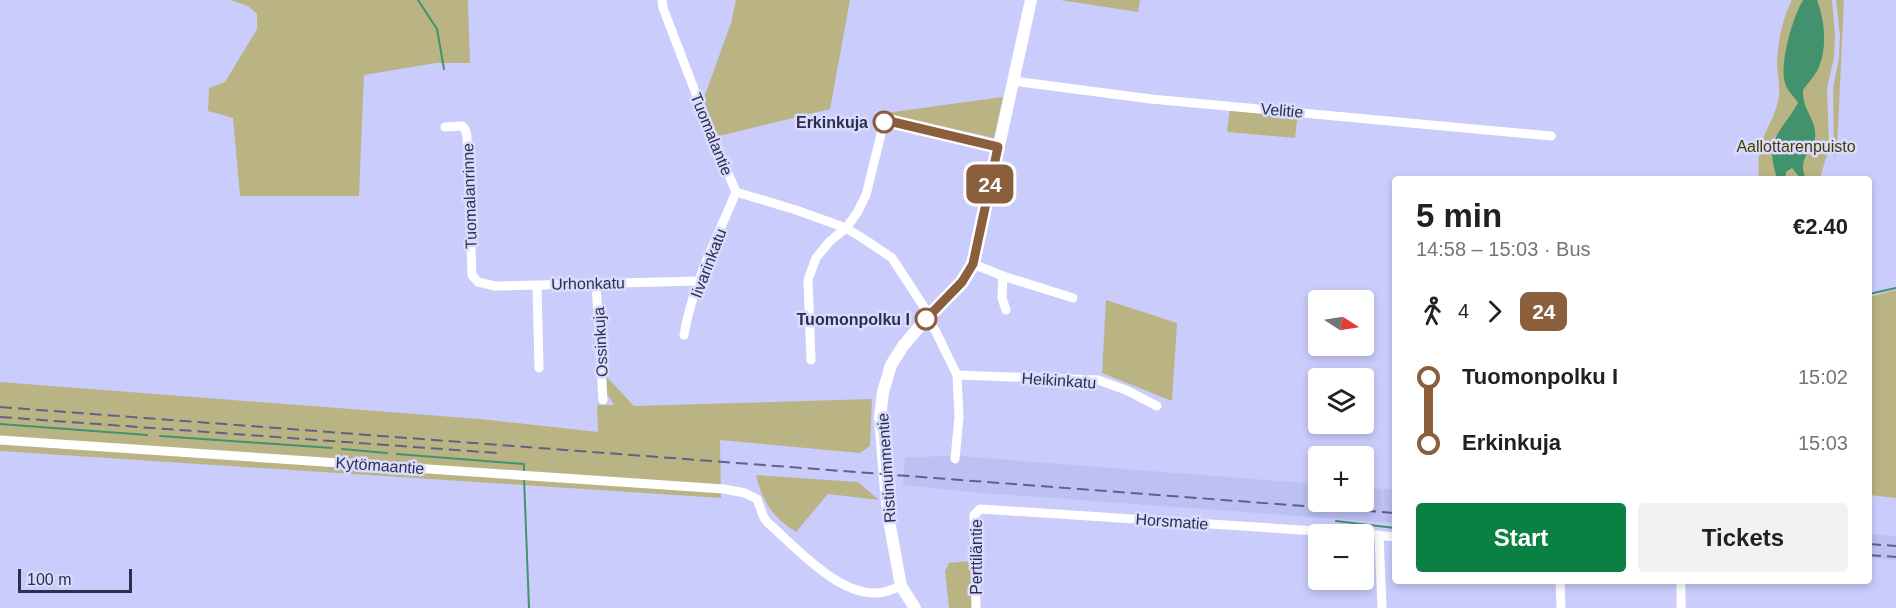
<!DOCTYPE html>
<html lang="en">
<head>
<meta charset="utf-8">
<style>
	:root { --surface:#fff; --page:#f2f2f2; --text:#202124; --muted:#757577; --accent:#0b8043 }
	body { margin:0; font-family:Arial,sans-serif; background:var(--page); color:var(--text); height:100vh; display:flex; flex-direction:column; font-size:22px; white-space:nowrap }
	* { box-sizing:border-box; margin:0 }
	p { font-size:20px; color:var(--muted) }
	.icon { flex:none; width:33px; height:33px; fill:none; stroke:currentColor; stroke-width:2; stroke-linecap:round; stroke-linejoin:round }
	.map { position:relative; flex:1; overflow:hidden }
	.details { position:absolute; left:1392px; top:176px; width:480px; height:408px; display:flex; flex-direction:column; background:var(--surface); border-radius:6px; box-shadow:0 3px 9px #0003 }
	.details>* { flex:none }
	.badge { padding:0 12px; border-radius:9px; font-size:21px; line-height:39px }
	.needle { width:39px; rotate:102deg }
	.buttons { position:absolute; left:1308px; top:290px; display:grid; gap:12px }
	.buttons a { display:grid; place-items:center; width:66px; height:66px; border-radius:6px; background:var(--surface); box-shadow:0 3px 9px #0003; font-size:30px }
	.scale { position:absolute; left:18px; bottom:15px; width:114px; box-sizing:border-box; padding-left:6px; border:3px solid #2e2f4e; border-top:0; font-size:16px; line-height:21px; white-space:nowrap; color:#2e2f4e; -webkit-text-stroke:4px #d9dcfc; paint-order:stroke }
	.map>.badge { position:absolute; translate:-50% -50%; box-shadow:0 0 0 3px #fff }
	.legs { display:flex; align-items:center; gap:9px; height:66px; padding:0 24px; font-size:20px }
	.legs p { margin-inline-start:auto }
	.head { display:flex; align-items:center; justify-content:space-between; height:102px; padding:0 24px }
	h1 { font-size:33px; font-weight:700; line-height:45px }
	.primary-button { display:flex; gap:12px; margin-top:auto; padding:12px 24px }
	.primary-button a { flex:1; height:69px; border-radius:6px; background:var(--accent); color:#fff; font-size:24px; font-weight:700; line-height:69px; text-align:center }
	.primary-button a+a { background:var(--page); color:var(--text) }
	ul { padding:0 24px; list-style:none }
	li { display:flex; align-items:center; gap:21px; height:66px; font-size:22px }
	li i { display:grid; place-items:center; width:9px; height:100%; margin:0 8px; background:currentColor }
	li i::after { content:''; width:15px; height:15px; margin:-8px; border:4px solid; border-radius:50%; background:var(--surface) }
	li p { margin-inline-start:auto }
	li:first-child i { background:linear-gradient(#0000 50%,currentColor 0) }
	li:last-child i { background:linear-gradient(currentColor 50%,#0000 0) }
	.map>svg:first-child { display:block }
	.built { fill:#bcc0f2 }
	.green { fill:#bab485 }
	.water { fill:#43926e }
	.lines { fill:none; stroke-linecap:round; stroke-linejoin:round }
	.stream { stroke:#43926e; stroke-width:2 }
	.street { stroke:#fff; stroke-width:9 }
	.secondary { stroke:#fff; stroke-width:12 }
	.rail { stroke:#606185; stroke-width:2; stroke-dasharray:12 6; stroke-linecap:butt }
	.line-1-casing { stroke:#fff; stroke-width:14 }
	.line-1 { stroke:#8b5e3c; stroke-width:9 }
	.stop-1-dot { fill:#fff; stroke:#8b5e3c; stroke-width:3 }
	.labels { text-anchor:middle; stroke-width:5; stroke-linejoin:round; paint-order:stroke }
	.street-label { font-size:16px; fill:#2e2f4e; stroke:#d9dcfc }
	.stop-label { font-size:16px; font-weight:bold; fill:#2e2f4e; stroke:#d9dcfc; text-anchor:end }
	.park-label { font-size:16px; fill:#443c00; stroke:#d9dcfc }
</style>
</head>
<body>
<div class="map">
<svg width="1896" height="608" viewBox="0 0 1896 608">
	<rect width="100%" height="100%" fill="#cacdfc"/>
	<g class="built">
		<path d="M960 456 1318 484V501H1364V487L1395 490V523L970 492 903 485 905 457Z"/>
		<path d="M1869 534 1896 536V560L1869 558Z"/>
	</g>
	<g class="green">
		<path d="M230 0H468L470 63H436L364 75 359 196H240L233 118 208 111 209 88 225 82 257 29V14L248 6Z"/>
		<path d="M736 0H850L830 109 707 139 697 117 731 23Z"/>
		<path d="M1060 0H1140L1138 12Z"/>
		<path d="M1792 0H1832L1835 35 1834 58 1827 88 1829 148 1820 178H1759C1758 167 1758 153 1762 142 1767 126 1778 111 1779 94 1780 84 1777 73 1777 62 1778 41 1782 19 1792 0Z"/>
		<path d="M1836 0H1844L1837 149 1834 158 1833 88 1839 58 1840 36Z"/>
		<path d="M1003 97 994 138 885 113Z"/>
		<path d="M1230 107 1298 113 1295 138 1227 132Z"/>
		<path d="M1896 290V498L1869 495V297Z"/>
		<path d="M1106 300 1177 323 1172 401 1102 373Z"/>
		<path d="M606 376 634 406 872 399 870 446 860 453 720 440 721 498 0 451V382L480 419 598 432 597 405H614L607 394Z"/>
		<path d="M756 475 858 482 879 500 828 494 796 532C773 518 762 501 756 475Z"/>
		<path d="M971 561 972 608H949L945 571 949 563Z"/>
	</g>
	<path class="water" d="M1803 0H1817C1825 21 1828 50 1817 71 1813 78 1807 84 1803 90 1802 114 1822 121 1813 147L1816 151 1807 154C1801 164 1803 169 1805 178H1800L1792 168 1786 172 1785 178H1777C1764 139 1780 134 1798 103 1794 96 1787 91 1785 83 1779 63 1793 17 1803 0Z"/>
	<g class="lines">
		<g class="stream">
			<path d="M418 0 437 29 444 69"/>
			<path d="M1869 294 1896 288"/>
			<path d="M0 424 147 435"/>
			<path d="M160 436 332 448"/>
			<path d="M342 449 387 453"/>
			<path d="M397 454 524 464V472"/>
			<path d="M524 477 529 608"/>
			<path d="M1336 521 1395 528"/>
		</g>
		<g class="street">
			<path d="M662 0 663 8 706 120 736 192 796 210 846 228 867 241 892 258 924 307"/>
			<path d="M1013 81 1151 99 1551 136"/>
			<path d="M445 127 462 126 465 129 467 136 472 275 478 282 495 286 699 281"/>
			<path d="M973 264 1003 276 1073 298"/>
			<path d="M1003 276 1002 298 1006 310"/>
			<path d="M596 283 603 400"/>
			<path d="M537 286 539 368"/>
			<path d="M926 319 935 330 957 375 959 417 955 459"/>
			<path d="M684 335C692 286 717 238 736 192"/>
			<path d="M811 360 808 280 816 258 829 242 846 228 857 213 866 195 884 122H893L998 147"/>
			<path d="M957 375 1098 380 1126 390 1157 406"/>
			<path d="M0 440 724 489 745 493 757 499 764 518 767 522C796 547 842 601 884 592 890 591 896 588 901 586"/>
			<path d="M1364 534 1395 537"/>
			<path d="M1379 535 1382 608"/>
			<path d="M1560 580 1561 608"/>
			<path d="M1681 582V608"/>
			<path d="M976 608 974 515 980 509 1363 534"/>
		</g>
		<path class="secondary" d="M915 608 901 586 888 515 880 417 883 392 891 365 903 346 931 313 962 282 973 264 1031 0"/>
		<g class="rail">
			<path d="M0 407 1395 513"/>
			<path d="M0 417 497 453"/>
			<path d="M1869 544 1896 546"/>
			<path d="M1869 555 1896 557"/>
		</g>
	</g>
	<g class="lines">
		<defs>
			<path id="line-1" d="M884 122H893L998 147 973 264 962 282 926 319"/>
		</defs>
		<use href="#line-1" class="line-1-casing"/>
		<use href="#line-1" class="line-1"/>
	</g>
	<g class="stop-1-dot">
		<circle cx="884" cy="122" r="10"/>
		<circle cx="926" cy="319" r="10"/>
	</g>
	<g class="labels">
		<g class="street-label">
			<text transform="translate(1282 110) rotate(5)" y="6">Velitie</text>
			<text transform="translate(712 134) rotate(68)" y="6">Tuomalantie</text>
			<text transform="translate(469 196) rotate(-92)" y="6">Tuomalanrinne</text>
			<text transform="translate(708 263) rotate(-69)" y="6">Iivarinkatu</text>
			<text transform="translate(588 283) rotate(-1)" y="6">Urhonkatu</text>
			<text transform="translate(600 342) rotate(-93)" y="6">Ossinkuja</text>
			<text transform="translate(1059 380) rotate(4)" y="6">Heikinkatu</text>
			<text transform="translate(380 465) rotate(4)" y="6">Kytömaantie</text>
			<text transform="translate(886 468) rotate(-94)" y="6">Ristinummentie</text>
			<text transform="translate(1172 521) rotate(4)" y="6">Horsmatie</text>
			<text transform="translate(976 557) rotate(-90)" y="6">Perttiläntie</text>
		</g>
		<g class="stop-label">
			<text x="868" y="128">Erkinkuja</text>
			<text x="910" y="325">Tuomonpolku I</text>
		</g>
		<g class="park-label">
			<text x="1796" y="152">Aallottarenpuisto</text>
		</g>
	</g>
</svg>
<div class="buttons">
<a><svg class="needle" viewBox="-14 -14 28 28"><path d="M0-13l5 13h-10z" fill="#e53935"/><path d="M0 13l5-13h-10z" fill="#757577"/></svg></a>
<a><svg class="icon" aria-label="layers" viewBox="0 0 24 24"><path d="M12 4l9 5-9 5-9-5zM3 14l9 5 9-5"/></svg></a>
<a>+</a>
<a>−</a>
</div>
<div class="scale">100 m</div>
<b class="badge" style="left:990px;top:184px;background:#8b5e3c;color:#fff">24</b>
<section class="details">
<div class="head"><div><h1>5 min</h1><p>14:58 – 15:03 · Bus</p></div><b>€2.40</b></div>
<div class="legs"><svg class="icon" aria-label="walk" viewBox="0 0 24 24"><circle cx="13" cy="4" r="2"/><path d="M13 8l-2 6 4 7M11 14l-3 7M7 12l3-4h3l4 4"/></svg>4<svg class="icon" aria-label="forward" viewBox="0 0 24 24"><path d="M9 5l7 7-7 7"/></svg><b class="badge" style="background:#8b5e3c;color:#fff">24</b></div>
<ul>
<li><i style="color:#8b5e3c"></i><b>Tuomonpolku I</b><p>15:02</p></li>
<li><i style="color:#8b5e3c"></i><b>Erkinkuja</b><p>15:03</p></li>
</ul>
<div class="primary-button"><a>Start</a><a>Tickets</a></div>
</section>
</div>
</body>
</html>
